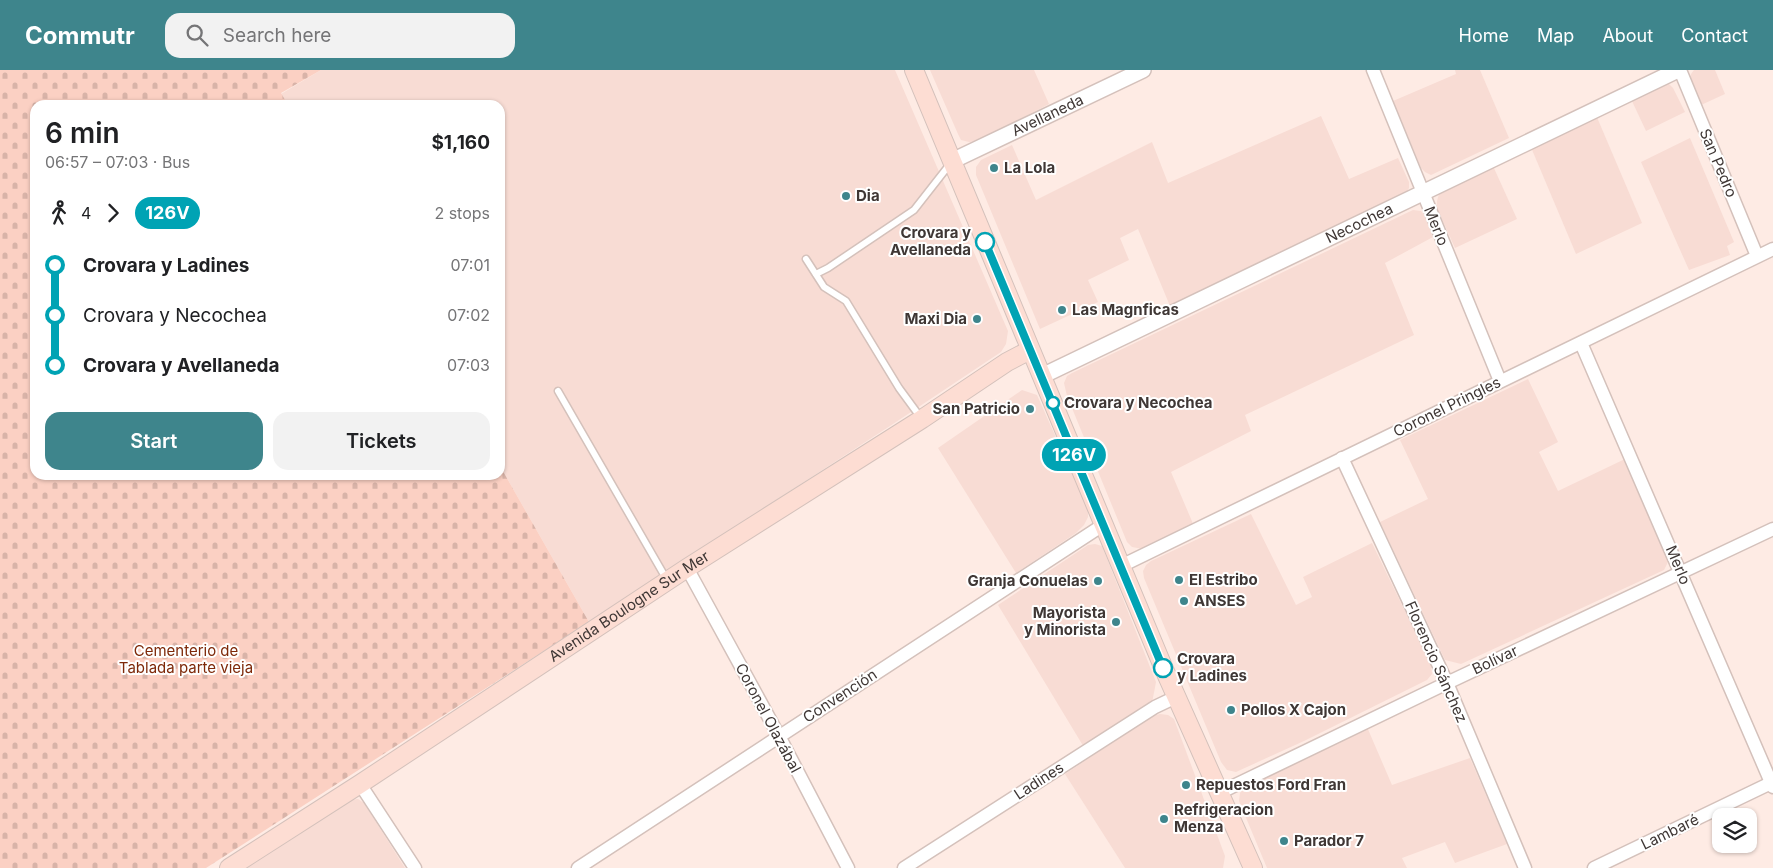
<!DOCTYPE html>
<html lang="en">
<head>
<meta charset="utf-8">
<style>
	:root { --surface:#fff; --page:#f2f2f2; --text:#202124; --muted:#757577; --accent:#3e858c }
	body { margin:0; font-family:Inter,sans-serif; background:var(--page); color:var(--text); height:100vh; display:flex; flex-direction:column; font-size:19px; white-space:nowrap }
	* { box-sizing:border-box; margin:0 }
	p { font-size:16px; color:var(--muted) }
	.icon { flex:none; width:28px; height:28px; fill:none; stroke:currentColor; stroke-width:2; stroke-linecap:round; stroke-linejoin:round }
	.map { position:relative; flex:1; overflow:hidden }
	.side { position:absolute; left:30px; top:30px; width:475px; height:380px; display:flex; flex-direction:column; background:var(--surface); border-radius:15px; box-shadow:0 1px 4px #0004 }
	.side>* { flex:none }
	.badge { padding:0 10px; border-radius:16px; font-size:18px; line-height:32px }
	.tools { position:absolute; left:1712px; top:738px; display:grid; gap:10px }
	.tools a { display:grid; place-items:center; width:45px; height:45px; border-radius:10px; background:var(--surface); box-shadow:0 1px 4px #0004; font-size:25px }
	.map>.badge { position:absolute; translate:-50% -50%; box-shadow:0 0 0 2px #fff }
	.legs { display:flex; align-items:center; gap:8px; height:55px; padding:0 15px; font-size:16px }
	.legs p { margin-inline-start:auto }
	.head { display:flex; align-items:center; justify-content:space-between; height:85px; padding:0 15px }
	h1 { font-size:28px; font-weight:600; line-height:38px }
	.cta { display:flex; gap:10px; margin-top:auto; padding:10px 15px }
	.cta a { flex:1; height:58px; border-radius:15px; background:var(--accent); color:#fff; font-size:20px; font-weight:600; line-height:58px; text-align:center }
	.cta a+a { background:var(--page); color:var(--text) }
	ul { padding:0 15px; list-style:none }
	li { display:flex; align-items:center; gap:18px; height:50px; font-size:19px }
	li i { display:grid; place-items:center; width:8px; height:100%; margin:0 6px; background:currentColor }
	li i::after { content:''; width:12px; height:12px; margin:-6px; border:4px solid; border-radius:50%; background:var(--surface) }
	li p { margin-inline-start:auto }
	li:first-child i { background:linear-gradient(#0000 50%,currentColor 0) }
	li:last-child i { background:linear-gradient(currentColor 50%,#0000 0) }
	header { display:flex; align-items:center; gap:30px; box-sizing:border-box; height:70px; padding:0 25px; background:var(--accent); color:#fff }
	header strong { font-size:24px }
	nav { display:flex; gap:28px; margin-inline-start:auto; font-size:18px }
	.search { width:350px; height:45px; background:var(--page); display:flex; align-items:center; gap:12px; box-sizing:border-box; padding:0 18px; border-radius:15px; color:var(--muted); font-size:19px }
	.map>svg:first-child { display:block }
	.built { fill:#f8dcd4 }
	.cemetery { fill:url(#cemetery-stones) }
	.lines { fill:none; stroke-linecap:round; stroke-linejoin:round }
	.service-casing { stroke:#d4c1bb; stroke-width:9 }
	.minor-casing { stroke:#d4c1bb; stroke-width:15 }
	.tertiary-casing { stroke:#d4c1bb; stroke-width:18 }
	.secondary-casing { stroke:#d4c1bb; stroke-width:20 }
	.service { stroke:#fff; stroke-width:6 }
	.minor { stroke:#fff; stroke-width:12 }
	.tertiary { stroke:#fff; stroke-width:15 }
	.secondary { stroke:#fdddd3; stroke-width:18 }
	.line-1-casing { stroke:#fff; stroke-width:11 }
	.line-1 { stroke:#00a3b4; stroke-width:8 }
	.poi-dot { fill:#3e858c; stroke:#fff; stroke-width:2 }
	.stop-1-dot { fill:#fff; stroke:#00a3b4; stroke-width:2.5 }
	.labels { text-anchor:middle; stroke-width:4; stroke-linejoin:round; paint-order:stroke }
	.street-label { font-size:15px; fill:#3f3735; stroke:#fff }
	.poi-label { font-size:15px; font-weight:bold; fill:#3f3735; stroke:#fff; text-anchor:start }
	.stop-label { font-size:15px; font-weight:bold; fill:#3f3735; stroke:#fff; text-anchor:start }
	.park-label { font-size:15px; fill:#7e2909; stroke:#fff }
</style>
</head>
<body>
<header>
<strong>Commutr</strong>
<div class="search"><svg class="icon" aria-label="search" viewBox="0 0 24 24"><circle cx="10" cy="10" r="6"/><path d="M15 15l6 6"/></svg>Search here</div>
<nav><a>Home</a><a>Map</a><a>About</a><a>Contact</a></nav>
</header>
<div class="map">
<svg width="1773" height="798" viewBox="0 0 1773 798">
	<defs>
		<pattern id="cemetery-stones" width="16" height="16" patternUnits="userSpaceOnUse" patternTransform="scale(1.25)"><rect width="16" height="16" fill="#fbd0c3"/><path d="M2 7V4a2 2 0 0 1 4 0v3zM10 15v-3a2 2 0 0 1 4 0v3z" fill="#d8b3a8"/></pattern>
	</defs>
	<rect width="100%" height="100%" fill="#feebe4"/>
	<g class="built">
		<path d="M321 0H895L1008 261 1006 274 1001 282 890 356 589 552 500 396V35H288L281 24Z"/>
		<path d="M930 0H1034L1049 34 978 71 969 72 961 70 958 64Z"/>
		<path d="M1455 0H1480L1509 68 1431 105 1425 102 1421 98 1393 31 1456 4Z"/>
		<path d="M1694 0H1715L1725 24 1701 35 1690 10 1691 4Z"/>
		<path d="M1668 13 1673 18 1685 42 1646 61 1631 29 1662 14Z"/>
		<path d="M1596 45 1642 153 1576 184 1530 75Z"/>
		<path d="M1321 46 1349 109 1398 88 1409 112V118L1406 123 1170 236 1138 159 1120 168 1129 190 1088 210 1098 232 1040 259 976 105V97L981 90 1012 75 1036 130 1152 72 1168 113Z"/>
		<path d="M1690 68 1734 172 1727 176 1730 185 1689 200 1641 92Z"/>
		<path d="M1493 96 1517 149 1455 178 1437 138V131L1439 124 1442 120Z"/>
		<path d="M1413 140 1421 141 1424 145 1433 167 1385 193 1414 265 1245 345 1251 361 1171 402 1194 456 1143 479 1132 477 1127 472 1067 326 1064 313 1067 306 1072 303Z"/>
		<path d="M1528 309 1558 372 1539 382 1558 421 1625 389 1669 487 1667 494 1664 500 1461 594 1445 590 1380 452 1428 429 1400 370Z"/>
		<path d="M1022 320 1037 325 1088 439V447L1084 455 1076 463 1016 503 938 378Z"/>
		<path d="M1251 444 1296 535 1312 527 1303 507 1372 473 1431 595 1432 604 1427 610 1304 671 1236 702 1227 700 1221 692 1144 508 1143 501 1146 495 1151 491Z"/>
		<path d="M1095 474 1102 476 1156 612 1152 633 1085 679 998 535 1088 475Z"/>
		<path d="M1160 644 1168 645 1174 649 1225 786 1223 798H1125L1065 704 1153 646Z"/>
		<path d="M1367 657 1392 715 1470 688 1507 774 1455 793 1445 772 1402 788 1407 798H1267L1239 731 1240 723 1244 717Z"/>
		<path d="M358 729 364 733 405 798H244L350 730Z"/>
	</g>
	<path class="cemetery" d="M0 0H321L281 23 288 35H35V405H500V396L589 552 206 798H0Z"/>
	<g class="lines">
		<defs>
			<g id="service">
				<path d="M806 189 824 217 846 231 899 318 921 348"/>
				<path d="M816 204 828 198 914 140 950 94"/>
				<path d="M558 321 667 510"/>
			</g>
			<g id="minor">
				<path d="M1373 0 1500 311"/>
				<path d="M1680 0 1757 186"/>
				<path d="M1581 273 1773 717"/>
				<path d="M1342 388 1447 613 1525 798"/>
				<path d="M1121 496 1773 179"/>
				<path d="M687 498 779 666 848 798"/>
				<path d="M360 714 415 798"/>
				<path d="M1219 723 1447 613 1773 459"/>
				<path d="M578 798 1103 455"/>
				<path d="M904 798 1155 637 1176 627"/>
				<path d="M1594 798 1773 712"/>
			</g>
			<g id="tertiary">
				<path id="s1" d="M952 91 1143 0"/>
				<path id="s2" d="M1042 306 1678 0"/>
			</g>
			<g id="secondary">
				<path d="M914 0 1164 599 1253 798"/>
				<path id="s3" d="M229 798 360 714 687 498 922 349 1007 292 1030 280"/>
			</g>
		</defs>
		<use href="#service" class="service-casing"/>
		<use href="#minor" class="minor-casing"/>
		<use href="#tertiary" class="tertiary-casing"/>
		<use href="#secondary" class="secondary-casing"/>
		<use href="#service" class="service"/>
		<use href="#minor" class="minor"/>
		<use href="#tertiary" class="tertiary"/>
		<use href="#secondary" class="secondary"/>
	</g>
	<g class="lines">
		<defs>
			<path id="line-1" d="M985 172 1163 598"/>
		</defs>
		<use href="#line-1" class="line-1-casing"/>
		<use href="#line-1" class="line-1"/>
	</g>
	<g class="poi-dot">
		<circle cx="994" cy="98" r="5"/>
		<circle cx="846" cy="126" r="5"/>
		<circle cx="1062" cy="240" r="5"/>
		<circle cx="977" cy="249" r="5"/>
		<circle cx="1030" cy="339" r="5"/>
		<circle cx="1179" cy="510" r="5"/>
		<circle cx="1098" cy="511" r="5"/>
		<circle cx="1184" cy="531" r="5"/>
		<circle cx="1116" cy="552" r="5"/>
		<circle cx="1231" cy="640" r="5"/>
		<circle cx="1186" cy="715" r="5"/>
		<circle cx="1164" cy="749" r="5"/>
		<circle cx="1284" cy="771" r="5"/>
	</g>
	<g class="stop-1-dot">
		<circle cx="985" cy="172" r="9"/>
		<circle cx="1053" cy="333" r="6"/>
		<circle cx="1163" cy="598" r="9"/>
	</g>
	<g class="labels">
		<g class="street-label">
			<text dy="5" stroke="none"><textPath href="#s1" startOffset="106">Avellaneda</textPath></text>
			<text transform="translate(1718 93) rotate(67)" y="5">San Pedro</text>
			<text dy="5" stroke="none"><textPath href="#s2" startOffset="352">Necochea</textPath></text>
			<text transform="translate(1436 156) rotate(68)" y="5">Merlo</text>
			<text transform="translate(1447 337) rotate(-26)" y="5">Coronel Pringles</text>
			<text transform="translate(1678 495) rotate(67)" y="5">Merlo</text>
			<text dy="5" stroke="none"><textPath href="#s3" startOffset="478">Avenida Boulogne Sur Mer</textPath></text>
			<text transform="translate(1495 590) rotate(-25)" y="5">Bolívar</text>
			<text transform="translate(1436 592) rotate(66)" y="5">Florencio Sánchez</text>
			<text transform="translate(840 626) rotate(-33)" y="5">Convención</text>
			<text transform="translate(768 648) rotate(62)" y="5">Coronel Olazábal</text>
			<text transform="translate(1039 711) rotate(-33)" y="5">Ladines</text>
			<text transform="translate(1670 762) rotate(-26)" y="5">Lambaré</text>
		</g>
		<g class="poi-label">
			<text x="1004" y="103">La Lola</text>
			<text x="856" y="131">Dia</text>
			<text x="1072" y="245">Las Magnficas</text>
			<text x="967" y="254" text-anchor="end">Maxi Dia</text>
			<text x="1020" y="344" text-anchor="end">San Patricio</text>
			<text x="1189" y="515">El Estribo</text>
			<text x="1088" y="516" text-anchor="end">Granja Conuelas</text>
			<text x="1194" y="536">ANSES</text>
			<text x="1106" y="548" text-anchor="end">Mayorista<tspan x="1106" dy="17">y Minorista</tspan></text>
			<text x="1241" y="645">Pollos X Cajon</text>
			<text x="1196" y="720">Repuestos Ford Fran</text>
			<text x="1174" y="745">Refrigeracion<tspan x="1174" dy="17">Menza</tspan></text>
			<text x="1294" y="776">Parador 7</text>
		</g>
		<g class="stop-label">
			<text x="971" y="168" text-anchor="end">Crovara y<tspan x="971" dy="17">Avellaneda</tspan></text>
			<text x="1064" y="338">Crovara y Necochea</text>
			<text x="1177" y="594">Crovara<tspan x="1177" dy="17">y Ladines</tspan></text>
		</g>
		<g class="park-label">
			<text x="186" y="586">Cementerio de<tspan x="186" dy="17">Tablada parte vieja</tspan></text>
		</g>
	</g>
</svg>
<div class="tools">
<a><svg class="icon" aria-label="layers" viewBox="0 0 24 24"><path d="M12 4l9 5-9 5-9-5zM3 14l9 5 9-5"/></svg></a>
</div>
<b class="badge" style="left:1074px;top:385px;background:#00a3b4;color:#fff">126V</b>
<section class="side">
<div class="head"><div><h1>6 min</h1><p>06:57 – 07:03 · Bus</p></div><b>$1,160</b></div>
<div class="legs"><svg class="icon" aria-label="walk" viewBox="0 0 24 24"><circle cx="13" cy="4" r="2"/><path d="M13 8l-2 6 4 7M11 14l-3 7M7 12l3-4h3l4 4"/></svg>4<svg class="icon" aria-label="forward" viewBox="0 0 24 24"><path d="M9 5l7 7-7 7"/></svg><b class="badge" style="background:#00a3b4;color:#fff">126V</b><p>2 stops</p></div>
<ul>
<li><i style="color:#00a3b4"></i><b>Crovara y Ladines</b><p>07:01</p></li>
<li><i style="color:#00a3b4"></i><span>Crovara y Necochea</span><p>07:02</p></li>
<li><i style="color:#00a3b4"></i><b>Crovara y Avellaneda</b><p>07:03</p></li>
</ul>
<div class="cta"><a>Start</a><a>Tickets</a></div>
</section>
</div>
</body>
</html>
